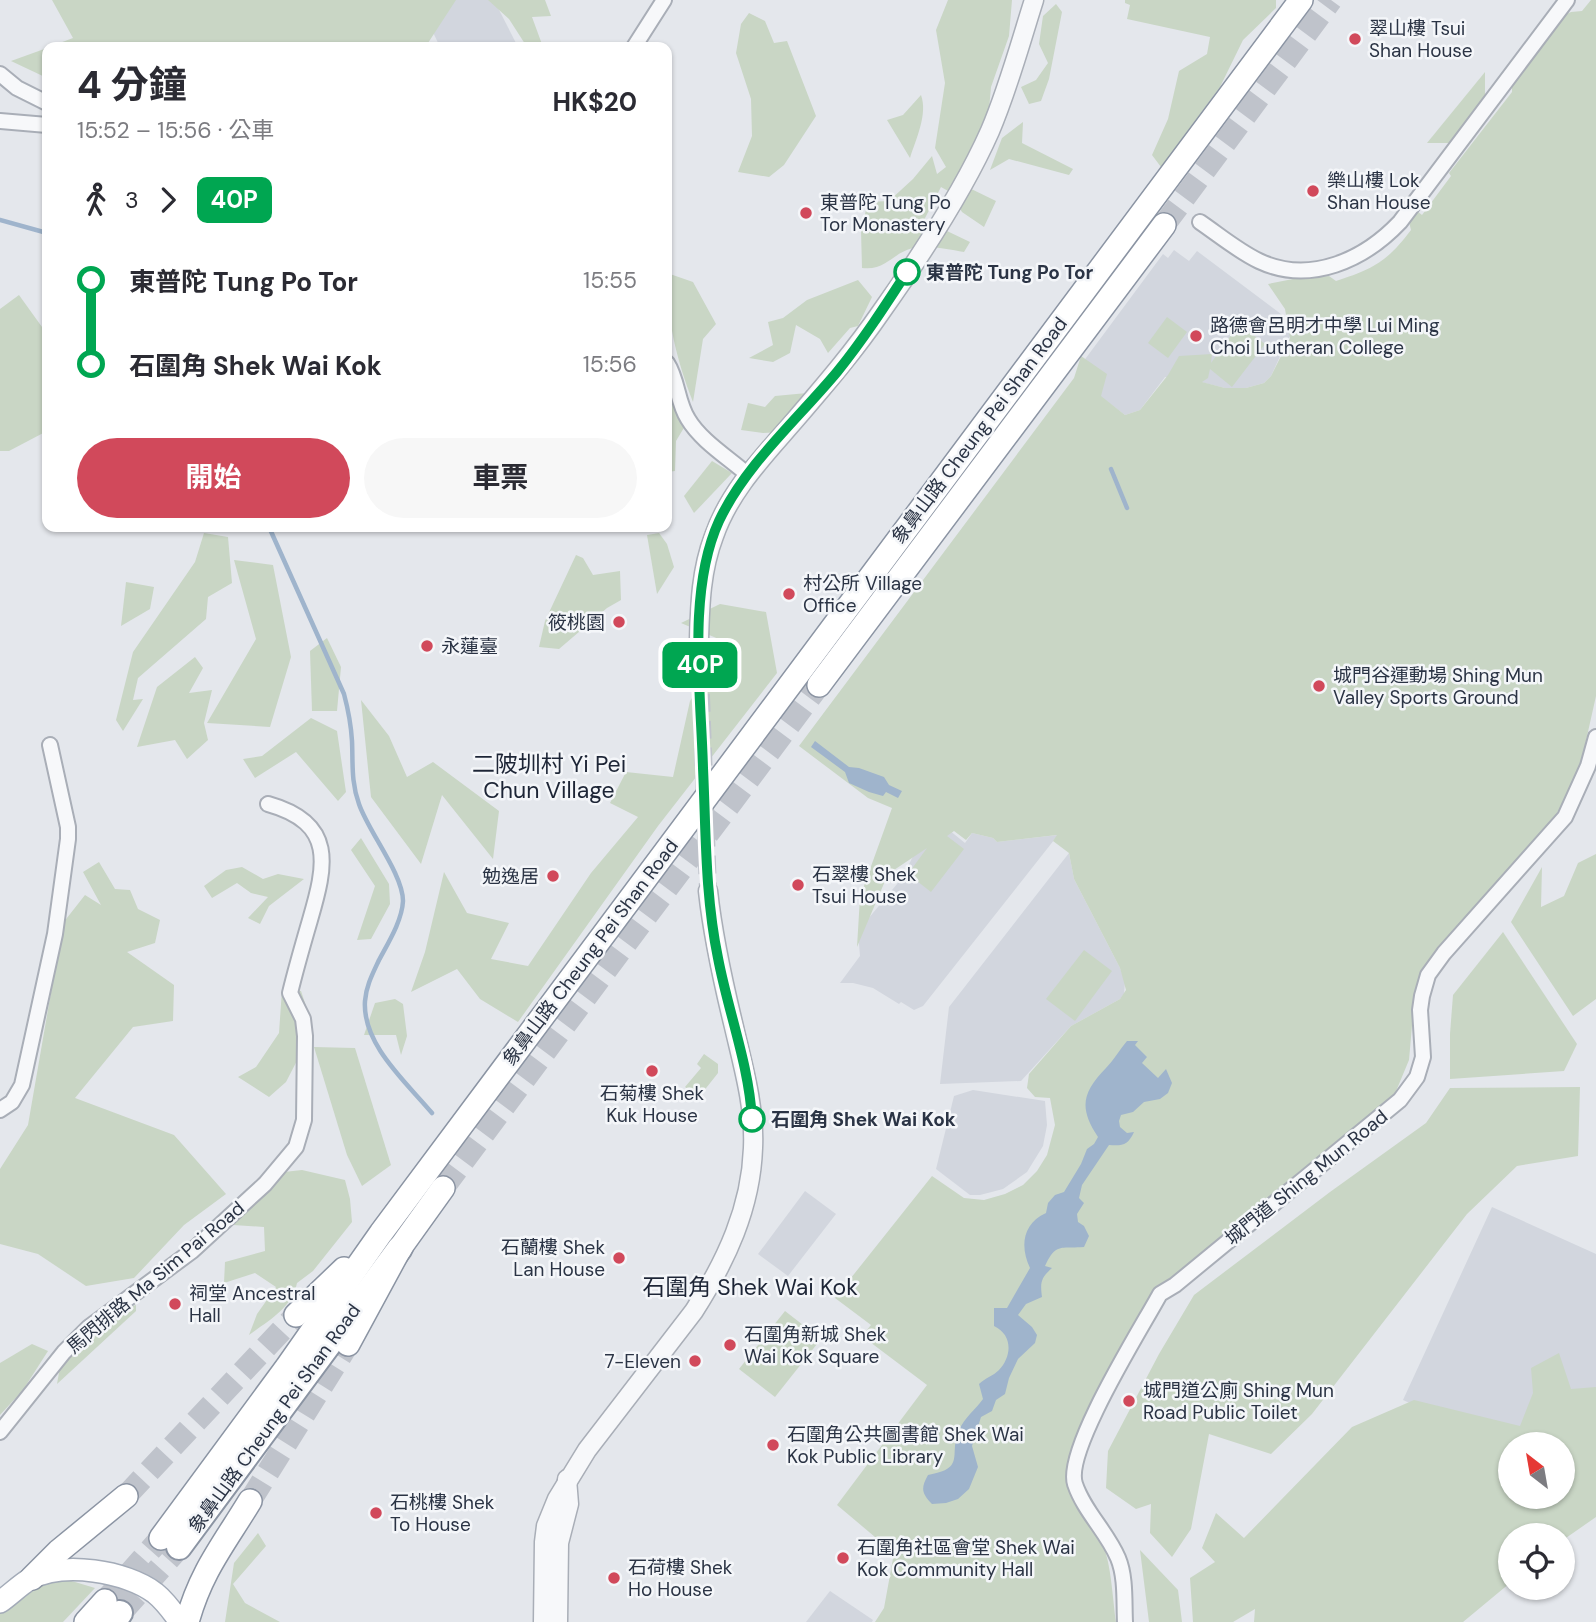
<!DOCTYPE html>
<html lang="zh-TW">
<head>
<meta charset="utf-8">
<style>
	:root { --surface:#fff; --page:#f7f7f7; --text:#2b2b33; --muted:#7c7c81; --accent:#d1495b }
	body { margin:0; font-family:"DM Sans","Noto Sans TC",sans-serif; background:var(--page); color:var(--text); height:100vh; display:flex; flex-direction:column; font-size:26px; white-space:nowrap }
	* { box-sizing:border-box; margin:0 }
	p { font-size:23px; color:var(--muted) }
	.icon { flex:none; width:38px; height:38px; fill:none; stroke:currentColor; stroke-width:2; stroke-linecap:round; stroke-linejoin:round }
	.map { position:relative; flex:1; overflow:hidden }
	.details { position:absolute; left:42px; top:42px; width:630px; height:490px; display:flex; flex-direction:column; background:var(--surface); border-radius:14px; box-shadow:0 2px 5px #0004 }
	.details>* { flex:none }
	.badge { padding:0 14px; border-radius:10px; font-size:24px; line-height:46px }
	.needle { width:46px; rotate:329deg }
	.controls { position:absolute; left:1498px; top:1432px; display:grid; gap:14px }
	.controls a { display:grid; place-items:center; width:77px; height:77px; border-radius:50%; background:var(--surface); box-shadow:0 2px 5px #0004; font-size:35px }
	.map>.badge { position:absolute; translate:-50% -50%; box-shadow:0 0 0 4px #fff }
	.legs { display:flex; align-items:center; gap:10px; height:77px; padding:0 35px; font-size:23px }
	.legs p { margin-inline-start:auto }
	.overview { display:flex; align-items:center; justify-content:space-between; height:119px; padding:0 35px }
	h1 { font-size:38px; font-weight:700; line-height:52px }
	.primary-button { display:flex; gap:14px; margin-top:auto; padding:14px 35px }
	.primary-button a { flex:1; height:80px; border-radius:42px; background:var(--accent); color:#fff; font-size:28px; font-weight:700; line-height:80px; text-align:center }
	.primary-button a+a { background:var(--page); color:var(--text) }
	ul { padding:0 35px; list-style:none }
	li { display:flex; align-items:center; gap:24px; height:84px; font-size:26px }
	li i { display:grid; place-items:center; width:10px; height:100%; margin:0 9px; background:currentColor }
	li i::after { content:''; width:18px; height:18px; margin:-9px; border:5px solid; border-radius:50%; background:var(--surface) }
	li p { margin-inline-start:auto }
	li:first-child i { background:linear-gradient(#0000 50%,currentColor 0) }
	li:last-child i { background:linear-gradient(currentColor 50%,#0000 0) }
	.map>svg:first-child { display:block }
	.built { fill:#d2d6de }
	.green { fill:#c9d6c5; fill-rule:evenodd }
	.water { fill:#9fb4cc }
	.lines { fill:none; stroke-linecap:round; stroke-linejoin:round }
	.stream { stroke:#9fb4cc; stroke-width:4.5 }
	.tertiary-tunnel { stroke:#bfc3cb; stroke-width:18; stroke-dasharray:18 9; stroke-linecap:butt }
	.trunk-tunnel { stroke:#bfc3cb; stroke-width:23; stroke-dasharray:23 11; stroke-linecap:butt }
	.motorway-tunnel { stroke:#bfc3cb; stroke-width:24; stroke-dasharray:24 12; stroke-linecap:butt }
	.minor-casing { stroke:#a9aeb7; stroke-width:18 }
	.tertiary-casing { stroke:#a9aeb7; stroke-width:21 }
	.primary-casing { stroke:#a3abb8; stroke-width:24 }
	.trunk-casing { stroke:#8b94a3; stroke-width:26 }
	.motorway-casing { stroke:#8b94a3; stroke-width:28 }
	.minor { stroke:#f7f8fa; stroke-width:14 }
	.tertiary { stroke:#f7f8fa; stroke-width:18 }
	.primary { stroke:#fff; stroke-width:21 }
	.trunk { stroke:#fff; stroke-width:23 }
	.motorway { stroke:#fff; stroke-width:24 }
	.line-1-casing { stroke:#fff; stroke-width:16 }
	.line-1 { stroke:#00a651; stroke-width:10 }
	.poi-dot { fill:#d1495b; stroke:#f4f6f9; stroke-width:2.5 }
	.stop-1-dot { fill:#fff; stroke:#00a651; stroke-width:3.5 }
	.labels { text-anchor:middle; stroke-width:5; stroke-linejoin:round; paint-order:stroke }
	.poi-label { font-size:19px; fill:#2b3445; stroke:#f4f6f9; text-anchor:start }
	.stop-label { font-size:19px; font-weight:bold; fill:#2b3445; stroke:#f4f6f9; text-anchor:start }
	.street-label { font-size:19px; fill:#2b3445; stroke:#f4f6f9 }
	.quarter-label { font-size:23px; fill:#1d2536; stroke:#f4f6f9 }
</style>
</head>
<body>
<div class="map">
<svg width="1596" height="1622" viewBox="0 0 1596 1622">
	<rect width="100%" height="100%" fill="#e4e7ec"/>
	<g class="built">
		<path d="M442 0H494L518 47H440L431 28Z"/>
		<path d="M1174 250 1189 261 1197 251 1297 326 1287 341 1271 376 1264 383 1246 388H1225L1184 378 1165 377 1140 410 1125 415 1075 377 1083 362 1163 254 1168 258Z"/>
		<path d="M933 817 965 843 972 833 993 838 997 842 1058 835 923 1006 914 1010 901 1002 899 1004 873 988 853 983H840L860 956 858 931 902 878Z"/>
		<path d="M1069 853 1074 879 1120 968 1125 982 1124 994 1120 999 1071 1026 1021 1081 940 1084 949 1007Z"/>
		<path d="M973 1090 1045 1101 1047 1125 1043 1146 1027 1172 1003 1189 980 1195H970L936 1169 954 1096Z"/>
		<path d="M805 1191 836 1214 788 1276 758 1254Z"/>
		<path d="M1492 1207 1596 1254V1397L1510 1444V1449L1403 1400Z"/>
		<path d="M830 1591 873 1620 872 1622H806Z"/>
	</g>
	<g class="green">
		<path d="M52 0H456L428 43 440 47H49L73 38Z"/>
		<path d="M488 0H545L551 16 532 17 543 47H527L509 19Z"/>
		<path d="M948 0H1012L1009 36 991 87 988 121 961 184 996 201 984 227 962 212 950 192 941 187 924 220 970 242 964 252C948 249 928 245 913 248 892 253 886 271 862 268L861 230 868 202 889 201 913 179 932 156 937 174 946 167 935 148 945 83 936 30Z"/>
		<path d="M1125 0H1276V8L1243 40 1220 87 1161 167 1152 155 1168 119 1179 71 1207 54 1210 37 1127 19 1130 5 1125 3Z"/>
		<path d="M1591 0H1596V696L1581 763 1567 796 1548 828 1424 972 1414 1003 1409 1060 1394 1096 1174 1280 1069 1466C1067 1500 1090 1517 1103 1546 1111 1562 1113 1602 1116 1622H875L884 1608 894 1553 837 1505 927 1385 862 1336 871 1325 835 1298 932 1176 964 1198 984 1200 1005 1194 1023 1185 1037 1171 1047 1155 1055 1125 1050 1098 1035 1097 1027 1088 1029 1074 1071 1026 1120 999 1126 990 1120 968 1074 879 1069 853 1053 841 1057 835 997 842 993 838 972 833 966 840 954 831 947 836 964 849 931 892 908 874 927 848 888 874 857 947 860 897 892 808 868 798 799 746 1074 378 1081 356 1107 374 1101 396 1125 415 1140 410 1168 375 1179 356 1212 354 1211 363 1239 324 1265 344 1232 387 1210 369 1208 378 1202 382 1225 388H1246L1264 383 1271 376 1290 338 1285 309 1268 284 1293 279 1329 276 1336 281C1373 269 1387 262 1411 230L1409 222 1417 211 1422 215 1451 176 1449 173 1512 92V62L1540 26 1571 12 1582 11Z"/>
		<path d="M1056 4 1062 12 1049 79 1041 101 1029 104 1021 87 1036 80 1048 63 1039 44 1043 16Z"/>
		<path d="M749 13 765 21 774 43 787 41 816 116 784 165 769 177 738 172 752 136 751 99 736 53 741 24Z"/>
		<path d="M47 48V78L11 61Z"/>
		<path d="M1485 72V99L1451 143H1427Z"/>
		<path d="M921 95C928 114 916 139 910 158L887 120 903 115Z"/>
		<path d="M1023 122 1022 143 1073 169 1069 175 1009 159 990 170 1002 138Z"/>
		<path d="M667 273 693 282 716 324 703 339 693 402C676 358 667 320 667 273Z"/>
		<path d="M858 280 872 297 858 326 850 328 828 353 820 339 796 325 790 353 773 362 749 358 773 345 768 322 783 318 807 300Z"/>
		<path d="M19 295 47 334V431L9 451H0V309Z"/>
		<path d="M1167 317 1187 332 1168 358 1148 343Z"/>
		<path d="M667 370 677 409 685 426 676 441 675 471 667 472Z"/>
		<path d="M807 393 782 432 763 433 741 430 748 403 765 407 775 396Z"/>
		<path d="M712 461 732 473 694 513 684 496Z"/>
		<path d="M204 533 228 537 232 583 208 597 206 619 138 678 133 700 143 699 123 731 116 720 133 652 195 562Z"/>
		<path d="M659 533 667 544 674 567 657 594 647 535Z"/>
		<path d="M576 555 583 558 593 575 620 571 621 600 607 608 559 649 539 647 545 621Z"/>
		<path d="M234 560 273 565 291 657 270 727 207 723 256 639Z"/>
		<path d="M126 582 154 587 150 609 121 626Z"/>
		<path d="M720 604 766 612 777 673 658 826 518 1022 480 999 457 969 411 992 425 952 444 872 467 913 509 923 491 959 528 966 591 873 638 817 610 803 626 772 673 777 690 701 728 643 681 623Z"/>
		<path d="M327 638 341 667 337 711H312L310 651Z"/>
		<path d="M195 657 203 668 189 693 212 690 204 723 208 740 187 759 175 740 137 747 157 687Z"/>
		<path d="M361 700 389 736 407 777 433 762 499 811 493 859 442 795 421 864 371 797Z"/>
		<path d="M311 718 337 731 346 792 338 801 296 752 255 778 243 759 262 756Z"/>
		<path d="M361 838 389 884 390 904 371 939 357 940 375 886 351 850Z"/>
		<path d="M1596 854V999L1573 1016 1511 922 1542 867 1541 907 1564 896 1578 863Z"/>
		<path d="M99 862 115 889 130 890 138 909 160 920 155 943 127 952 174 985 173 1021 133 1027 75 1098 174 1135 226 1194 184 1225 134 1278 86 1286 38 1254 0 1244V1169L28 1125 63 923 85 895 101 905 83 872Z"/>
		<path d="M242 867 263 879 278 874 304 879 269 906 260 924 248 918 268 897 251 893 237 883 212 898 204 886 226 870Z"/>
		<path d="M1503 932 1577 1044 1564 1071 1450 1079V1034L1453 995Z"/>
		<path d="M1084 950 1112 971 1075 1021 1046 999Z"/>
		<path d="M282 990 301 991 312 1024 302 1051 286 1082 269 1097 238 1077 256 1067 279 1033Z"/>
		<path d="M395 999 403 1004 407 1036 401 1055 396 1035H364L375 1003Z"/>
		<path d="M314 1047 355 1048 391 1165 362 1186 347 1155Z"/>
		<path d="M704 1054 718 1064V1073L699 1097 685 1087 701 1068 697 1064Z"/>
		<path d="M1580 1087 1578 1156 1517 1166 1467 1214 1312 1414 1271 1454 1209 1434 1191 1529 1172 1557 1150 1533 1151 1504 1136 1509 1106 1488 1108 1451 1159 1354 1194 1295 1330 1192 1426 1123 1450 1088Z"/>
		<path d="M302 1170 345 1180 350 1199 352 1222 313 1271 297 1283C292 1308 268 1321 249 1335L257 1314 276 1287 255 1273 224 1283 225 1262 265 1251 264 1227 233 1225 284 1172Z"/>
		<path d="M136 1305V1311L57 1384 60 1367 81 1345 122 1309Z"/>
		<path d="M785 1311 821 1339 775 1397 739 1369Z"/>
		<path d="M32 1344 48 1351 23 1390 0 1415V1363Z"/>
		<path d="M1559 1353 1571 1389 1596 1387V1517L1563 1540V1535H1510V1583L1463 1622H1254L1255 1609 1233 1622H1193L1190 1578 1215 1562 1202 1548 1216 1513 1244 1538 1352 1427 1414 1400 1520 1426 1533 1393 1531 1368ZM1510 1444H1563V1496H1510Z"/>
		<path d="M258 1533 266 1546 233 1584 245 1603 280 1622H225L234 1563Z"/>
		<path d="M1140 1550 1178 1590 1182 1622H1149Z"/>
		<path d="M65 1579 95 1588 63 1622H0V1611C21 1594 38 1583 65 1579Z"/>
	</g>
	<g class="water">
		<path d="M815 741 849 767 859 768 884 777 889 785 902 791 898 798 886 792 883 796 869 792 849 783 845 772 811 747Z"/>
		<path d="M1127 1041H1138L1135 1045 1147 1057 1142 1063 1158 1078 1166 1069 1172 1083 1168 1093 1160 1099 1144 1102 1133 1112 1121 1115 1119 1121 1120 1127 1127 1133 1134 1132C1128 1145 1123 1146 1109 1145L1082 1185 1079 1198 1084 1203 1077 1214 1078 1222 1084 1226 1089 1236 1084 1247C1061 1249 1056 1242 1045 1266L1052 1268C1041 1278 1040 1282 1042 1297L1026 1304 1018 1315 1032 1327 1037 1335 1035 1343 1018 1359 1009 1378 1005 1394 996 1400 992 1411 981 1417 972 1446 978 1467 969 1489 958 1499 946 1503 932 1504C921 1493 921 1488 928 1475 967 1468 948 1455 959 1430 965 1417 975 1410 983 1399L979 1384C985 1378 993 1376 999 1370 1012 1356 1013 1335 994 1326V1308H1007L1030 1268C1020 1247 1022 1224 1046 1213L1048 1203 1055 1195 1064 1192 1081 1164 1087 1149 1094 1144 1098 1137C1078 1107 1083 1092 1106 1068 1114 1060 1120 1049 1127 1041Z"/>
	</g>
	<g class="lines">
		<g class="stream">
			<path d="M0 220 47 233"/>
			<path d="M1111 469 1127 508"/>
			<path d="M269 527 344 694C348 709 351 724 352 741 353 764 351 782 359 804 368 831 403 874 403 901 402 921 388 943 379 960 373 973 366 986 365 1001 362 1044 406 1082 432 1113"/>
		</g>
		<path class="tertiary-tunnel" d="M699 640 708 891"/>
		<g class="trunk-tunnel">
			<path d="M1164 225 1331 0"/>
			<path d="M443 1188 819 685"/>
			<path d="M126 1496 296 1315"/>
			<path d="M250 1501 348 1344"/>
			<path d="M105 1601 161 1538"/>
		</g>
		<path class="motorway-tunnel" d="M120 1613 179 1547"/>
		<defs>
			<g id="minor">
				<path d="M634 47 664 0"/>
				<path d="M0 74 17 88 47 103"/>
				<path d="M0 121 47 125"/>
				<path d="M1200 222C1219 235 1238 251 1259 261 1310 285 1364 260 1400 222L1567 0"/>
				<path d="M667 363C678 380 677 402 688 419 701 441 729 458 748 475"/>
				<path d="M0 1110 12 1102 22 1085 55 934 68 839V827L50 745"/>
				<path d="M0 1432 64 1352 88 1328 192 1251 265 1184 296 1147 304 1120 305 1036 303 1019 290 993C296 968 303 944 310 920 326 865 336 823 268 804"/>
				<path d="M1125 1622C1124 1602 1126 1577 1118 1558 1107 1532 1084 1511 1075 1484 1064 1451 1141 1329 1160 1294L1175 1285 1400 1100 1417 1077 1423 1057 1420 1010 1422 996 1428 975 1444 953 1565 817 1588 766 1596 737"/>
			</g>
			<g id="tertiary">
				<path d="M699 640C700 604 701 570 714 536 730 490 764 456 795 420 825 385 855 350 881 312 920 257 963 192 990 131 1008 89 1020 44 1034 0"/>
				<path d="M543 1622 544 1542 546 1526 557 1499 587 1450 694 1311C726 1261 751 1208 753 1148 755 1107 743 1066 734 1027 723 982 713 937 708 891"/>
				<path d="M558 1622 559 1543 569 1504 567 1479"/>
			</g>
			<path id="primary" d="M0 1602C10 1595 20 1585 30 1579 63 1561 126 1571 155 1593 165 1601 173 1612 180 1622"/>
			<g id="trunk">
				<path d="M819 685 1164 225"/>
				<path d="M296 1315 344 1269"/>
				<path d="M348 1344 400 1248 443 1188"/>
				<path d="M161 1538 287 1367 381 1233 1301 0"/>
				<path d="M32 1578 59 1551 126 1496"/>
				<path d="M86 1622 105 1601"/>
				<path d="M187 1622C201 1571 224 1544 250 1501"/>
			</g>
			<g id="motorway">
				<path d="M179 1547 400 1248"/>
				<path d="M113 1622 120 1613"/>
			</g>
		</defs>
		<use href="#minor" class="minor-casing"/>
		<use href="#tertiary" class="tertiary-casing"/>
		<use href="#primary" class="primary-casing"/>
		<use href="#trunk" class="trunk-casing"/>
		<use href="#motorway" class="motorway-casing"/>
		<use href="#minor" class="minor"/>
		<use href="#tertiary" class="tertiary"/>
		<use href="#primary" class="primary"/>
		<use href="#trunk" class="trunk"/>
		<use href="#motorway" class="motorway"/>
	</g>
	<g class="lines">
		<defs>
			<path id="line-1" d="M752 1119C749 1065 728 1011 718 958 705 895 706 832 703 768 701 692 687 591 719 521 746 464 797 420 837 372 863 340 885 306 907 272"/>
		</defs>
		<use href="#line-1" class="line-1-casing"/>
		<use href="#line-1" class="line-1"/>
	</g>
	<g class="poi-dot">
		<circle cx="1355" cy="39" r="7"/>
		<circle cx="1313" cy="191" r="7"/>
		<circle cx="806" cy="213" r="7"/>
		<circle cx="1196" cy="336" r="7"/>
		<circle cx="789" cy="594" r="7"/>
		<circle cx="619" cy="622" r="7"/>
		<circle cx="427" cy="646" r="7"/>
		<circle cx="1319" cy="686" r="7"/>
		<circle cx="553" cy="876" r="7"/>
		<circle cx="798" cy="885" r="7"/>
		<circle cx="652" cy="1071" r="7"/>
		<circle cx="619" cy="1258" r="7"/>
		<circle cx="175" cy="1304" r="7"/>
		<circle cx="730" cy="1345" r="7"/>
		<circle cx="695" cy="1361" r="7"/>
		<circle cx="1129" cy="1401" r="7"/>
		<circle cx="773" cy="1445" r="7"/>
		<circle cx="376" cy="1513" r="7"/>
		<circle cx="843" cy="1558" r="7"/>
		<circle cx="614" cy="1578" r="7"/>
	</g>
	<g class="stop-1-dot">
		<circle cx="907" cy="272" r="12"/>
		<circle cx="752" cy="1119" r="12"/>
	</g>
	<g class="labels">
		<g class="poi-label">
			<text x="1369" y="35">翠山樓 Tsui<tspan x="1369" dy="22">Shan House</tspan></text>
			<text x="1327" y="187">樂山樓 Lok<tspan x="1327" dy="22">Shan House</tspan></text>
			<text x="820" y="209">東普陀 Tung Po<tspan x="820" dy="22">Tor Monastery</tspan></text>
			<text x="1210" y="332">路德會呂明才中學 Lui Ming<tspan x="1210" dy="22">Choi Lutheran College</tspan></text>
			<text x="803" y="590">村公所 Village<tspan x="803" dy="22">Office</tspan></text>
			<text x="605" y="629" text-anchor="end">筱桃園</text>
			<text x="441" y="653">永蓮臺</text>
			<text x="1333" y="682">城門谷運動場 Shing Mun<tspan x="1333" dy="22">Valley Sports Ground</tspan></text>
			<text x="812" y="881">石翠樓 Shek<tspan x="812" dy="22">Tsui House</tspan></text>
			<text x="539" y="883" text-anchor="end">勉逸居</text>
			<text x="652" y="1100" text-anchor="middle">石菊樓 Shek<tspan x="652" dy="22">Kuk House</tspan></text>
			<text x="605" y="1254" text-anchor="end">石蘭樓 Shek<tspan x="605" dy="22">Lan House</tspan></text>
			<text x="189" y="1300">祠堂 Ancestral<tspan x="189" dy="22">Hall</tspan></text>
			<text x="744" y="1341">石圍角新城 Shek<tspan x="744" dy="22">Wai Kok Square</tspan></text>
			<text x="681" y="1368" text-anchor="end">7-Eleven</text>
			<text x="1143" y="1397">城門道公廁 Shing Mun<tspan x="1143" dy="22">Road Public Toilet</tspan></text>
			<text x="787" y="1441">石圍角公共圖書館 Shek Wai<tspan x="787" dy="22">Kok Public Library</tspan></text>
			<text x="390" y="1509">石桃樓 Shek<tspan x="390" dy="22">To House</tspan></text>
			<text x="857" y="1554">石圍角社區會堂 Shek Wai<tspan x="857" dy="22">Kok Community Hall</tspan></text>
			<text x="628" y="1574">石荷樓 Shek<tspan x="628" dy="22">Ho House</tspan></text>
		</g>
		<g class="stop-label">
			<text x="926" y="279">東普陀 Tung Po Tor</text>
			<text x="771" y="1126">石圍角 Shek Wai Kok</text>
		</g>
		<g class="street-label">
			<text transform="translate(979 430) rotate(-53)" y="7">象鼻山路 Cheung Pei Shan Road</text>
			<text transform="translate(590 952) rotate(-53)" y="7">象鼻山路 Cheung Pei Shan Road</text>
			<text transform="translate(1306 1177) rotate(-39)" y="7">城門道 Shing Mun Road</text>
			<text transform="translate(155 1277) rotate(-40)" y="7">馬閃排路 Ma Sim Pai Road</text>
			<text transform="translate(274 1418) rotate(-54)" y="7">象鼻山路 Cheung Pei Shan Road</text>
		</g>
		<g class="quarter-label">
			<text x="549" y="772">二陂圳村 Yi Pei<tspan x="549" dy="26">Chun Village</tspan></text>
			<text x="750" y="1295">石圍角 Shek Wai Kok</text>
		</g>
	</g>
</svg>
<div class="controls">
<a><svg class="needle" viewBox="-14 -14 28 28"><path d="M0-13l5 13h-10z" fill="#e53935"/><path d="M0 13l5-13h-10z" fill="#7c7c81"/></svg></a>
<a><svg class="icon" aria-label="locate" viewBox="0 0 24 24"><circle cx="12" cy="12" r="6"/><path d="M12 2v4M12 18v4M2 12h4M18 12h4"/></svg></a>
</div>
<b class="badge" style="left:700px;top:665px;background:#00a651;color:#fff">40P</b>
<section class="details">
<div class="overview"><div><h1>4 分鐘</h1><p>15:52 – 15:56 · 公車</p></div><b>HK$20</b></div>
<div class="legs"><svg class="icon" aria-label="walk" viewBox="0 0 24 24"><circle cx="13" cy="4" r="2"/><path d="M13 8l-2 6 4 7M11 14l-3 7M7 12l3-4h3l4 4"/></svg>3<svg class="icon" aria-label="forward" viewBox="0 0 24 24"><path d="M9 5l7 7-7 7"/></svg><b class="badge" style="background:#00a651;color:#fff">40P</b></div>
<ul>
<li><i style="color:#00a651"></i><b>東普陀 Tung Po Tor</b><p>15:55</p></li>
<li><i style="color:#00a651"></i><b>石圍角 Shek Wai Kok</b><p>15:56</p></li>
</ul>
<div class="primary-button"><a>開始</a><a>車票</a></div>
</section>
</div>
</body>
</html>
